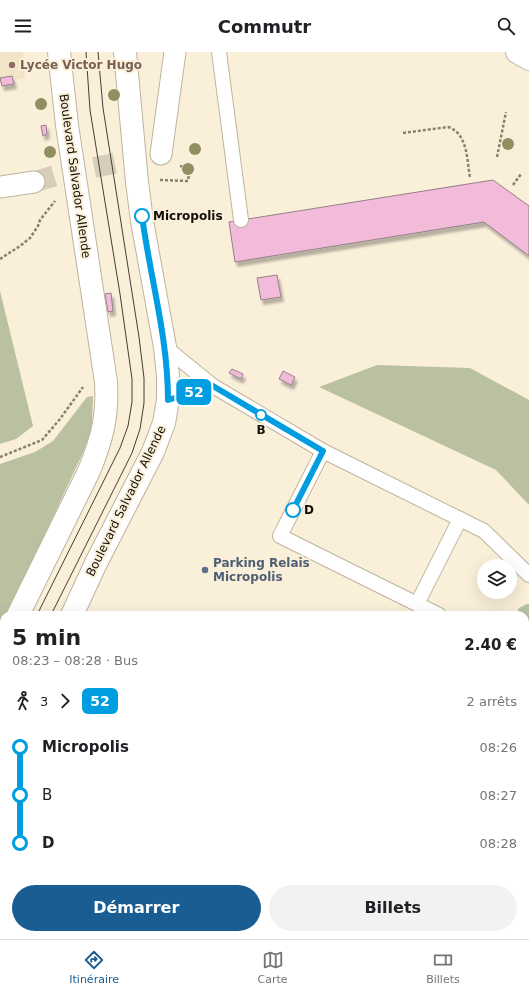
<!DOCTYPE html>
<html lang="fr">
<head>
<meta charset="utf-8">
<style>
	:root { --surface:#fff; --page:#f2f2f2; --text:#202124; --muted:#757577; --line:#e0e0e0; --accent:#195d92 }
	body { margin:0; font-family:"DejaVu Sans",sans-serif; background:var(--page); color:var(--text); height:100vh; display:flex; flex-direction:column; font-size:15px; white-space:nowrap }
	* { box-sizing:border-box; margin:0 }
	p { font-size:13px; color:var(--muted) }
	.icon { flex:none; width:22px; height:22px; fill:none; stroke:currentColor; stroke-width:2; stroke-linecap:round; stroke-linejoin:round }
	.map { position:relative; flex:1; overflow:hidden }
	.details { position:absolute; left:0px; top:559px; width:529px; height:328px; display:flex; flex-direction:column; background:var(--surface); border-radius:12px 12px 0 0; box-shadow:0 4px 16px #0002 }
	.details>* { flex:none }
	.badge { padding:0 8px; border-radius:6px; font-size:14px; line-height:26px }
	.fabs { position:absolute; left:477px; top:507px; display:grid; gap:8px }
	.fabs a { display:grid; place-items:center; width:40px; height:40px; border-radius:50%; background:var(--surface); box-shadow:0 4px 16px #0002; font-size:20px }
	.map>.badge { position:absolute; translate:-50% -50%; box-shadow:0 0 0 2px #fff }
	.legs { display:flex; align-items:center; gap:6px; height:44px; padding:0 12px; font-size:13px }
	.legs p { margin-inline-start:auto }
	.headline { display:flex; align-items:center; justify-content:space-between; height:68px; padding:0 12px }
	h1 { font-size:22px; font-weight:800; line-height:30px }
	.button { display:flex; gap:8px; margin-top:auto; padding:8px 12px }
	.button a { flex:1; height:46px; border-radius:24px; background:var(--accent); color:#fff; font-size:16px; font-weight:800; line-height:46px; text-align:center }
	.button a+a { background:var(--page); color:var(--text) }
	ul { padding:0 12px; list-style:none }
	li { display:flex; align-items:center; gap:14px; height:48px; font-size:15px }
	li i { display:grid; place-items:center; width:6px; height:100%; margin:0 5px; background:currentColor }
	li i::after { content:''; width:10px; height:10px; margin:-5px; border:3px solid; border-radius:50%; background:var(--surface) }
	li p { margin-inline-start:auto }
	li:first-child i { background:linear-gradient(#0000 50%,currentColor 0) }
	li:last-child i { background:linear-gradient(currentColor 50%,#0000 0) }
	header { display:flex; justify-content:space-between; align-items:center; height:52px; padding:0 12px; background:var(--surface); font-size:18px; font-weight:800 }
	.dock { display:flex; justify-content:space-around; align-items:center; height:56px; border-top:1px solid var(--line); background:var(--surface); font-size:11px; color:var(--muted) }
	.dock a { display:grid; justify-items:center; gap:2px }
	.dock .on { color:var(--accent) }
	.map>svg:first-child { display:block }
	.built { fill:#f2e4c6 }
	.green { fill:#bac1a1 }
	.building { fill:#f1bbd9; stroke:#957f8a; filter:url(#shadow) }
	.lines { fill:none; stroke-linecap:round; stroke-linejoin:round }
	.pedestrian-tunnel { stroke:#d7cdb9; stroke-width:21; stroke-dasharray:21 10; stroke-linecap:butt }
	.service-casing { stroke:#beb39e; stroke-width:16 }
	.pedestrian-casing { stroke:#beb39e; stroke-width:23 }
	.minor-casing { stroke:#beb39e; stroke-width:24 }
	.tertiary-casing { stroke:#beb39e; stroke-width:24 }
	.secondary-casing { stroke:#beb39e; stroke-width:24 }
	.primary-casing { stroke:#beb39e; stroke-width:24 }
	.path { stroke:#888172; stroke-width:2.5; stroke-dasharray:3 2; stroke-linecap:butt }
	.service { stroke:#fff; stroke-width:14 }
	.pedestrian { stroke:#fff; stroke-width:21 }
	.minor { stroke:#fff; stroke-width:22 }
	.tertiary { stroke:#fff; stroke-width:22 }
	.secondary { stroke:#fff; stroke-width:22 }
	.primary { stroke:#fff; stroke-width:22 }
	.tram { stroke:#443f34; stroke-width:1 }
	.tree { fill:#8f8f62 }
	.line-1-casing { stroke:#fff; stroke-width:9 }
	.line-1 { stroke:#009ee0; stroke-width:6 }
	.education-dot { fill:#8d6e63; stroke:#faefd9; stroke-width:1.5 }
	.stop-1-dot { fill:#fff; stroke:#009ee0; stroke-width:2 }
	.service-dot { fill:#5c6f8a; stroke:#faefd9; stroke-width:1.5 }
	.labels { text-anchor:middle; stroke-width:4; stroke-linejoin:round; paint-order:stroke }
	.education-label { font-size:12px; font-weight:bold; fill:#785e54; stroke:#faefd9; text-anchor:start }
	.street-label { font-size:12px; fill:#110e06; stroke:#faefd9 }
	.stop-label { font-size:12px; font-weight:bold; fill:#110e06; stroke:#faefd9; text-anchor:start }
	.service-label { font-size:12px; font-weight:bold; fill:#4e5e75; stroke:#faefd9; text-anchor:start }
</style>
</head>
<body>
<header><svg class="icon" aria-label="menu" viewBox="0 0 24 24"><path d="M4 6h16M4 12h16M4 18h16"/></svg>Commutr<svg class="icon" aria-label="search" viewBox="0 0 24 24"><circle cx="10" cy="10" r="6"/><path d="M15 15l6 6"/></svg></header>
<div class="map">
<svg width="529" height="887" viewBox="0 0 529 887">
	<defs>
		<filter id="shadow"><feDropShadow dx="2.5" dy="4.5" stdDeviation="1" flood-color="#0004"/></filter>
	</defs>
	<rect width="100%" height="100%" fill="#faefd9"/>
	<g class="built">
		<path d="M0 0H23L25 26 0 30Z"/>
		<path d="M529 847V887H377L388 883H525V848Z"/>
	</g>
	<g class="green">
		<path d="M0 239 33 374 16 387 0 392Z"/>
		<path d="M377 313 470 316 529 348V453L496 418 319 335Z"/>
		<path d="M93 344 92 372 90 383 81 405 7 563H4V570L0 579V412L35 400 53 389 87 345Z"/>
		<path d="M527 552H529V730H525V563H515L519 556Z"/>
	</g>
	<g class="building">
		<path d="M12 24 14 32 2 34 0 26Z"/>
		<path d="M46 73 47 82 43 84 41 74Z"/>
		<path d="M493 128 529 154V204L484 170 235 210 229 170Z"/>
		<path d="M277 223 281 245 261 248 257 226Z"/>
		<path d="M111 241 113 259 108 260 105 242Z"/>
		<path d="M232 317 243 322 241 327 229 321Z"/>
		<path d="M283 319 295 325 291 333 279 327Z"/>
		<path d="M529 878V887H492V885L505 883H525V879Z"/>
	</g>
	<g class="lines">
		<path class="pedestrian-tunnel" d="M34 130 57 123 161 102"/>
		<defs>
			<g id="service">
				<path d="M219 0 241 168"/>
				<path d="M165 295 213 334 323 399 484 479 529 523"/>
				<path d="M168 348 213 334"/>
				<path d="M323 399 280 484 439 563"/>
				<path d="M417 552 460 467"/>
				<path d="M525 862 529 861"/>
				<path d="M471 887 477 883"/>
			</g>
			<g id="pedestrian">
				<path d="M161 102 175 0"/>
				<path d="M0 135 34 130"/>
			</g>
			<path id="minor" d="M517 0 529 7"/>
			<g id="tertiary">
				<path d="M18 563 89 419C102 387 108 365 106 330L67 73 59 0"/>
				<path d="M72 563 96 511 153 400 164 371 168 348V324L165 295 142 169 137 130 125 0"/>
				<path d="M0 602 4 593"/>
			</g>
			<g id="secondary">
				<path d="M0 732H4"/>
				<path d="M129 887 130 883"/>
			</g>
			<g id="primary">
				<path d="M525 753 529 752"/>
				<path d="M525 796H529"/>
				<path d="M525 817H529"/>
				<path d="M0 827H4"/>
				<path d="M0 847 4 846"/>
				<path d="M231 887 246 883"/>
			</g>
		</defs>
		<use href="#service" class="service-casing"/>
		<use href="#pedestrian" class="pedestrian-casing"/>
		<use href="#minor" class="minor-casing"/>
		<use href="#tertiary" class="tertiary-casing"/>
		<use href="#secondary" class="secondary-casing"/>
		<use href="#primary" class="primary-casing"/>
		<g class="path">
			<path d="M403 81 448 75C468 81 467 109 470 126"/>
			<path d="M497 105 506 60"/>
			<path d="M160 128 188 129 190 115 180 114"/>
			<path d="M513 133 521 122"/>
			<path d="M0 207 20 194 30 186 38 174 40 168 55 149"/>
			<path d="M0 405 42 388 60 367 83 335"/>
			<path d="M278 887 289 883"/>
		</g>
		<use href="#service" class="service"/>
		<use href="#pedestrian" class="pedestrian"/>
		<use href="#minor" class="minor"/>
		<use href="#tertiary" class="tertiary"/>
		<use href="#secondary" class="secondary"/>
		<use href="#primary" class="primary"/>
		<g class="tram">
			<path d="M37 563 120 396 128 374 132 350V327L120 242 90 58 86 0"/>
			<path d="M51 563 132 401 140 377 144 351V326L139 285 103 56 98 0"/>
			<path d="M0 689 4 661"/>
			<path d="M0 774 4 814"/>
			<path d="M13 883V887"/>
			<path d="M23 883 24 887"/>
		</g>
	</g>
	<g class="tree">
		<circle cx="114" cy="43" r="6"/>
		<circle cx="41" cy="52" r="6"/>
		<circle cx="508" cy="92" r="6"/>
		<circle cx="195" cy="97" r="6"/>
		<circle cx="50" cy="100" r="6"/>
		<circle cx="188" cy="117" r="6"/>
	</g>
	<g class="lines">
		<defs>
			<path id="line-1" d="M142 164C150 225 168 285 168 348L213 334 323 399 293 458"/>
		</defs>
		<use href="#line-1" class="line-1-casing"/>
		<use href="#line-1" class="line-1"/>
	</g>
	<circle class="education-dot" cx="12" cy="13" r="4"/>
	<g class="stop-1-dot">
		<circle cx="142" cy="164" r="7"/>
		<circle cx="261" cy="363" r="5"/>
		<circle cx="293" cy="458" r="7"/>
	</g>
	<circle class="service-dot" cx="205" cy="518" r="4"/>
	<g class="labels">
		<g class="education-label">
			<text x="20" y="17">Lycée Victor Hugo</text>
		</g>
		<g class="street-label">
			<text transform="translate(75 124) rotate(82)" y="4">Boulevard Salvador Allende</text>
			<text transform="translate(126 449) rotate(-64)" y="4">Boulevard Salvador Allende</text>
		</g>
		<g class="stop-label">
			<text x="153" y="168">Micropolis</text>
			<text x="261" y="382" text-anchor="middle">B</text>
			<text x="304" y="462">D</text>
		</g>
		<g class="service-label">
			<text x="213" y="515">Parking Relais<tspan x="213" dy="14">Micropolis</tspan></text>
		</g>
	</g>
</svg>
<div class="fabs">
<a><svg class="icon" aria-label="layers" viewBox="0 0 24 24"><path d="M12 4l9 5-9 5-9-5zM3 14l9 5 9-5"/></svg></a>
</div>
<b class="badge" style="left:194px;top:340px;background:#009ee0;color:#fff">52</b>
<section class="details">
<div class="headline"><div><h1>5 min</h1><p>08:23 – 08:28 · Bus</p></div><b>2.40 €</b></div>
<div class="legs"><svg class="icon" aria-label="walk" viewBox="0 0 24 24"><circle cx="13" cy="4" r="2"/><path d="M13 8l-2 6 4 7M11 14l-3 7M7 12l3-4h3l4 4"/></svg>3<svg class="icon" aria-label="forward" viewBox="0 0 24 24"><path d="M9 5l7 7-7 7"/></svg><b class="badge" style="background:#009ee0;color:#fff">52</b><p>2 arrêts</p></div>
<ul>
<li><i style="color:#009ee0"></i><b>Micropolis</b><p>08:26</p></li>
<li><i style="color:#009ee0"></i><span>B</span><p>08:27</p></li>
<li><i style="color:#009ee0"></i><b>D</b><p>08:28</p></li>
</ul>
<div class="button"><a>Démarrer</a><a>Billets</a></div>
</section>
</div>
<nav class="dock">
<a class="on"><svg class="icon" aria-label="directions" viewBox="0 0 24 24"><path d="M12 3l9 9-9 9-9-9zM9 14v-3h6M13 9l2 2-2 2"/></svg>Itinéraire</a>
<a><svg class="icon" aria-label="map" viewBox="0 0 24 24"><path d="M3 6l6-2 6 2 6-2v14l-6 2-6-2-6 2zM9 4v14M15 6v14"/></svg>Carte</a>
<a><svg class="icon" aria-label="tickets" viewBox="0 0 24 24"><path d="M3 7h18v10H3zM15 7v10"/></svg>Billets</a>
</nav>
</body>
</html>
